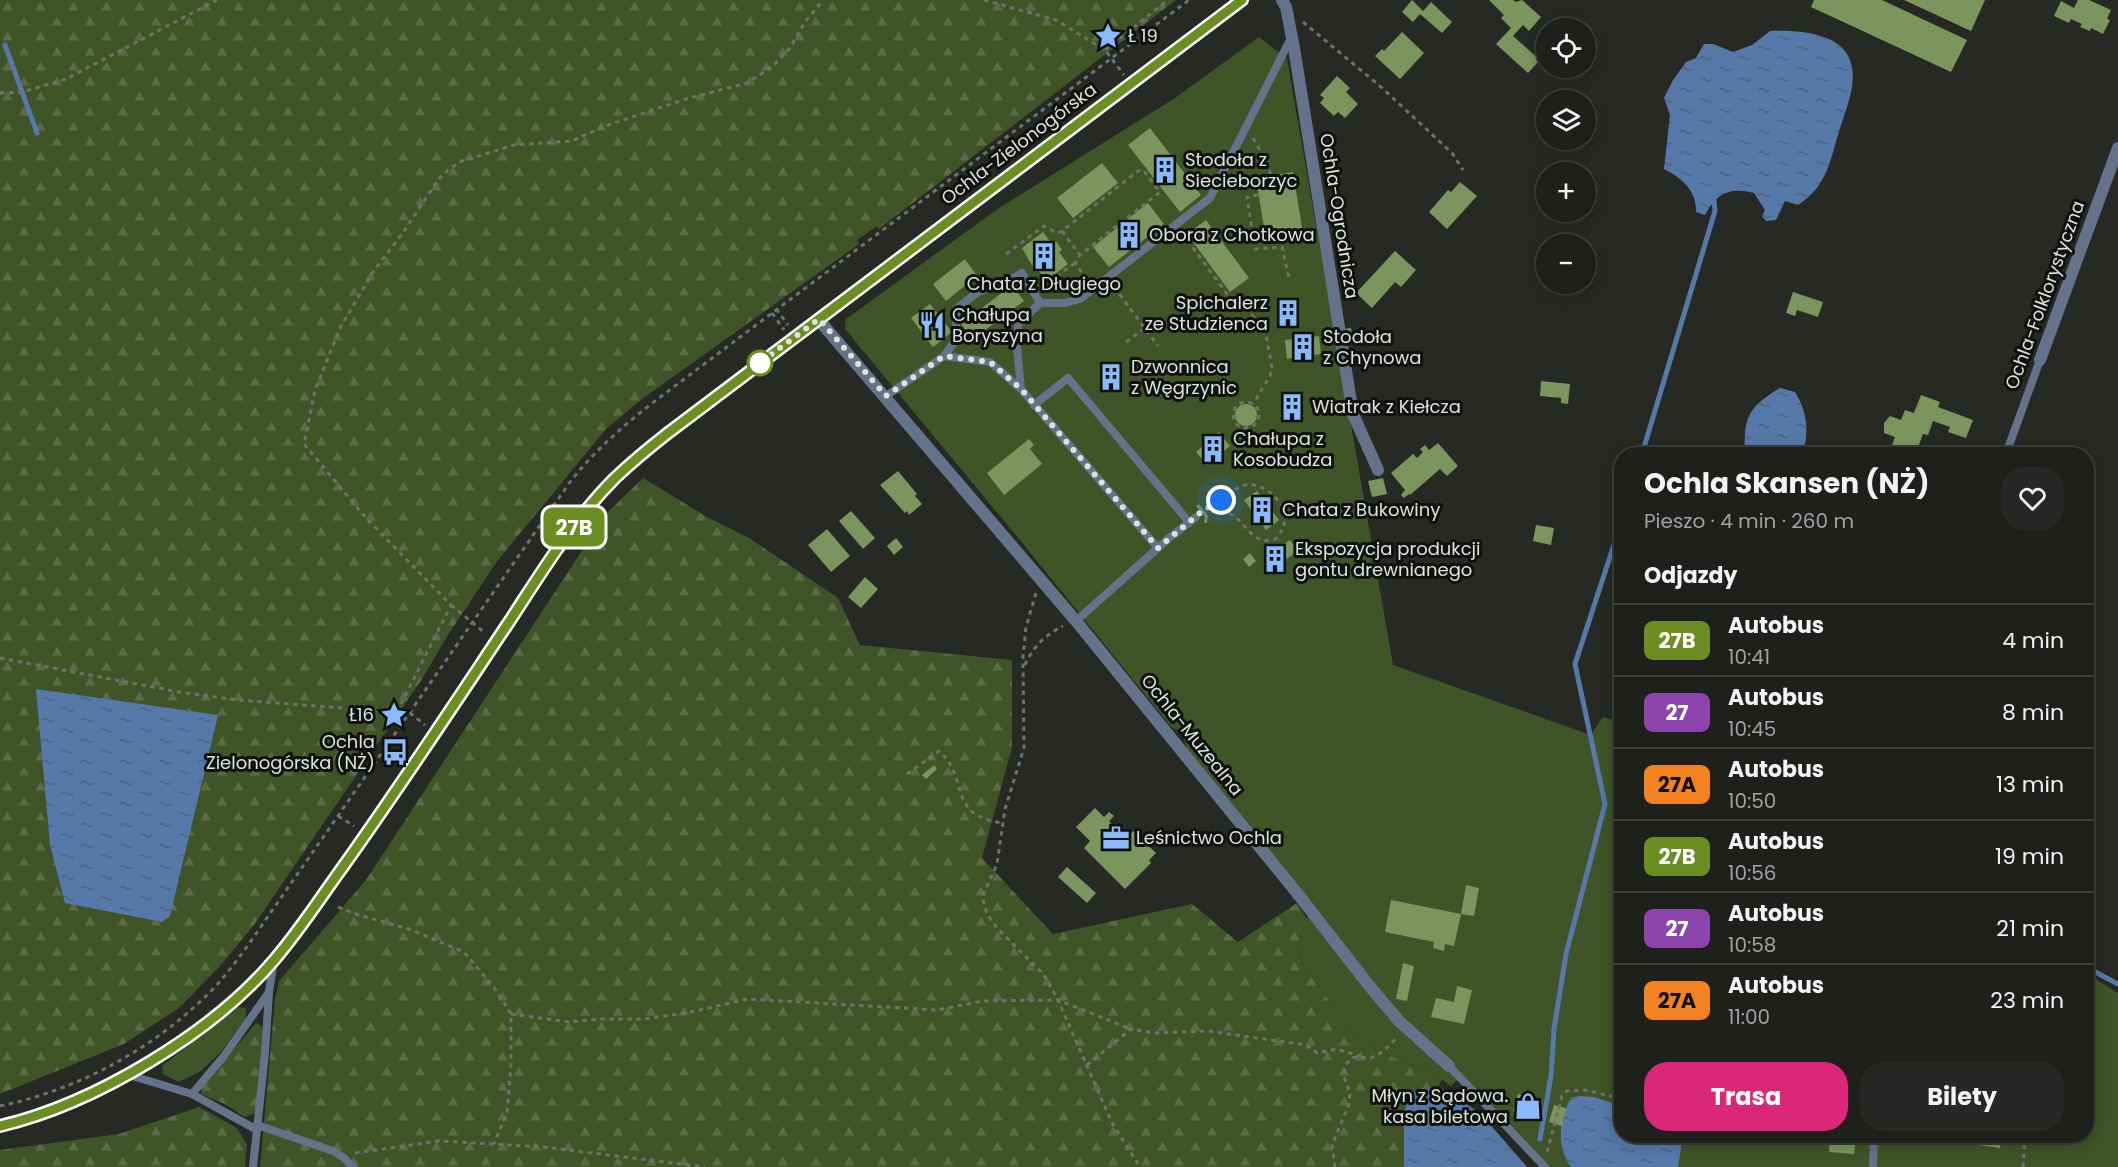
<!DOCTYPE html>
<html lang="pl">
<head>
<meta charset="utf-8">
<style>
	:root { --surface:#1d201b; --page:#252824; --text:#f1f3f6; --muted:#a0a3a3; --line:#3b3e3a; --accent:#db2777 }
	body { margin:0; font-family:Poppins,sans-serif; background:var(--page); color:var(--text); height:100vh; display:flex; flex-direction:column; font-size:22px; white-space:nowrap }
	* { box-sizing:border-box; margin:0 }
	p { font-size:20px; color:var(--muted) }
	.icon { flex:none; width:33px; height:33px; fill:none; stroke:currentColor; stroke-width:2; stroke-linecap:round; stroke-linejoin:round }
	.map { position:relative; flex:1; overflow:hidden }
	.panel { position:absolute; left:1614px; top:447px; width:480px; height:696px; display:flex; flex-direction:column; background:var(--surface); border-radius:24px; box-shadow:0 3px 15px #0003,0 0 0 2px var(--line) }
	.panel>* { flex:none }
	.badge { padding:0 12px; border-radius:9px; font-size:21px; line-height:39px }
	.fabs { position:absolute; left:1536px; top:18px; display:grid; gap:12px }
	.fabs a { display:grid; place-items:center; width:60px; height:60px; border-radius:50%; background:var(--surface); box-shadow:0 3px 15px #0003,0 0 0 2px var(--line); font-size:30px }
	.you { position:absolute; width:30px; height:30px; margin:-15px; border:4px solid #fff; border-radius:50%; background:#1a73e8; box-shadow:0 0 0 9px #1a73e833 }
	.map>.badge { position:absolute; translate:-50% -50%; box-shadow:0 0 0 3px #fff }
	h2 { padding:0 30px; font-size:22px; line-height:54px }
	.round { display:grid; place-items:center; flex:none; width:63px; height:63px; border-radius:24px; background:var(--page) }
	.overview { display:flex; align-items:center; justify-content:space-between; height:102px; padding:0 30px }
	h1 { font-size:28px; font-weight:700; line-height:45px }
	.button { display:flex; gap:12px; margin-top:auto; padding:12px 30px }
	.button a { flex:1; height:69px; border-radius:24px; background:var(--accent); color:#fff; font-size:24px; font-weight:700; line-height:69px; text-align:center }
	.button a+a { background:var(--page); color:var(--text) }
	ul { padding:0; list-style:none }
	li { display:flex; align-items:center; gap:18px; height:72px; padding:0 30px; border-top:2px solid var(--line) }
	li div { flex:1 }
	li b { display:block; font-size:22px }
	li em { font-style:normal }
	li .badge { min-width:66px; font-weight:700; text-align:center }
	.map>svg:first-child { display:block }
	.green { fill:#3f5427 }
	.forest { fill:url(#forest-firs) }
	.water { fill:url(#water-ripples) }
	.lines { fill:none; stroke-linecap:round; stroke-linejoin:round }
	.stream { stroke:#5679aa; stroke-width:5 }
	.building { fill:#7a955d }
	.path { stroke:#6f726c; stroke-width:3; stroke-dasharray:4.5 4.5; stroke-linecap:butt }
	.service { stroke:#647389; stroke-width:8 }
	.minor { stroke:#647389; stroke-width:12 }
	.tertiary { stroke:#647389; stroke-width:12 }
	.line-casing { stroke:#fff; stroke-width:14 }
	.line { stroke:#6b8e23; stroke-width:9 }
	.walk { stroke:#dfe1dd; stroke-width:6; stroke-dasharray:0 10.8 }
	.stop-dot { fill:#fff; stroke:#6b8e23; stroke-width:3 }
	.labels { text-anchor:middle; stroke-width:6; stroke-linejoin:round; paint-order:stroke }
	.poi-label { font-size:18px; fill:#dfe1dd; stroke:#10120f; text-anchor:start }
	.street-label { font-size:18px; fill:#dfe1dd; stroke:#10120f }
</style>
</head>
<body>
<div class="map">
<svg width="2118" height="1167" viewBox="0 0 2118 1167">
	<defs>
		<pattern id="forest-firs" width="22" height="20" patternUnits="userSpaceOnUse" patternTransform="scale(1.5)"><rect width="22" height="20" fill="#3f5427"/><path d="M5 1l3.5 6h-7zM16 11l3.5 6h-7z" fill="#5a6c46"/></pattern>
		<pattern id="water-ripples" width="26" height="14" patternUnits="userSpaceOnUse" patternTransform="scale(1.5)"><rect width="26" height="14" fill="#5679aa"/><path d="M2 4q2-2 4 0t4 0M15 11q2-2 4 0t4 0" fill="none" stroke="#4e6480"/></pattern>
	</defs>
	<rect width="100%" height="100%" fill="#272a24"/>
	<g class="green">
		<path d="M1259 37 1287 59 1393 665 1591 735 1603 717 1621 722 1622 1136H2086L2087 974 2118 993V1167H1545L1460 1077 1451 1086 1434 1074 1376 1050 1351 1029 1303 965 1298 945 1309 913 1301 889 1196 760 1187 748 1181 731 1172 728 1024 545 845 329 846 319 999 208 1175 98Z"/>
		<path d="M238 1007 246 1008V1018L221 1052 201 1071 179 1082 163 1074 162 1066Z"/>
	</g>
	<g class="forest">
		<path d="M0 0H1176L879 229 877 226 857 240 859 244 642 399 606 429 498 560 448 635 422 679 254 925 220 966 179 1008 124 1044 0 1094Z"/>
		<path d="M643 478 707 517 749 538 838 598 860 645 1012 660V747L982 858 1053 934 1192 904 1238 942 1297 903 1307 919 1298 945 1303 965 1351 1029 1376 1050 1434 1074 1442 1080 1438 1086 1413 1093 1404 1132V1167H260L275 1000 279 981 366 880 606 514Z"/>
		<path d="M256 1023 262 1027 263 1039 257 1107 253 1114 245 1117 225 1104 201 1094 202 1087Z"/>
		<path d="M199 1107 237 1128 247 1145 245 1167H0V1150L119 1134Z"/>
	</g>
	<g class="water">
		<path d="M1770 31C1798 30 1846 32 1852 67 1856 89 1844 114 1838 135 1829 164 1826 187 1798 205L1785 201 1776 220 1766 221 1762 216 1765 210 1754 193C1729 187 1717 193 1705 215L1696 212C1697 191 1682 178 1664 169L1670 115 1664 98 1673 80 1686 62 1696 58 1704 44H1713L1733 52 1752 45Z"/>
		<path d="M1780 388 1795 392C1807 411 1810 433 1802 454H1745C1743 418 1748 407 1780 388Z"/>
		<path d="M36 689 218 715 170 916 162 922 65 903 50 845Z"/>
		<path d="M1438 1086 1480 1113 1527 1167H1404V1111L1413 1093Z"/>
		<path d="M1580 1096 1594 1097 1621 1106 1622 1136H1683L1678 1167H1571C1556 1146 1559 1119 1571 1098Z"/>
	</g>
	<g class="lines">
		<g class="stream">
			<path d="M5 45 37 133"/>
			<path d="M1642 454 1715 211 1714 200"/>
			<path d="M2086 967 2118 984"/>
			<path d="M1540 1139 1551 1076 1554 1029 1566 954 1605 804 1575 664 1622 520"/>
		</g>
	</g>
	<g class="building">
		<path d="M1412 0 1423 11 1431 2 1452 22 1442 33 1420 14 1413 22 1402 12Z"/>
		<path d="M1489 0H1513L1516 2 1522 0 1541 17 1529 31 1523 25 1513 36 1540 60 1528 73 1496 44 1511 28 1501 18 1504 15Z"/>
		<path d="M1814 0H1882L1967 40 1951 72 1811 7Z"/>
		<path d="M1904 0H1985L1971 31Z"/>
		<path d="M2078 0H2089L2111 10 2107 19 2110 20 2103 34 2091 28 2090 31 2080 27 2082 24 2071 19 2069 23 2054 16 2061 1 2074 8Z"/>
		<path d="M1402 32 1424 53 1400 79 1375 56 1382 49 1384 51Z"/>
		<path d="M1337 76 1350 88 1346 92 1358 104 1345 118 1338 112 1334 116 1320 103 1324 98 1320 95Z"/>
		<path d="M1150 128 1201 195 1180 212 1128 145Z"/>
		<path d="M1102 163 1118 183 1073 218 1057 198Z"/>
		<path d="M1293 172 1303 234 1266 240 1256 178Z"/>
		<path d="M1460 182 1477 196 1447 229 1429 212 1448 190 1451 192Z"/>
		<path d="M1148 203 1164 224 1109 267 1093 247Z"/>
		<path d="M1206 220 1249 278 1230 292 1187 234Z"/>
		<path d="M1043 232 1052 244 1056 241 1062 250 1059 252 1068 264 1046 281 1038 270 1036 272 1022 248Z"/>
		<path d="M1395 251 1416 270 1401 287 1395 282 1372 308 1356 293Z"/>
		<path d="M965 259 977 276 946 301 933 284Z"/>
		<path d="M1012 285 1024 301 973 339 961 324Z"/>
		<path d="M1793 292 1823 302 1818 317 1797 310 1795 316 1786 313Z"/>
		<path d="M1293 300 1296 325 1283 326 1279 302Z"/>
		<path d="M930 304 952 332 933 347 911 318Z"/>
		<path d="M1351 328 1353 341 1346 342 1344 329Z"/>
		<path d="M1319 336 1321 354 1287 359 1285 340Z"/>
		<path d="M1113 367 1121 379 1108 387 1100 375Z"/>
		<path d="M1541 381 1570 384 1568 404 1561 403V398L1540 396Z"/>
		<path d="M1921 395 1940 402 1938 407 1973 420 1966 438 1948 432 1950 427 1933 421 1928 435 1923 434 1916 453 1903 449 1901 454 1889 453 1895 437 1884 433V423L1890 416 1901 420 1905 410 1914 413Z"/>
		<path d="M1299 399 1301 412 1286 414 1284 401Z"/>
		<circle cx="1246" cy="415" r="11"/>
		<path d="M1219 432 1230 446 1207 465 1196 452Z"/>
		<path d="M1029 439 1034 445 1030 449 1042 464 1004 495 987 473Z"/>
		<path d="M1438 443 1458 466 1447 476 1440 469 1410 495 1409 494 1404 498 1401 495 1405 490 1391 473 1413 454 1417 458 1423 452 1420 449 1425 445 1429 450Z"/>
		<path d="M898 471 917 494 915 496 922 504 909 515 907 511 905 513 880 485Z"/>
		<path d="M1383 478 1387 494 1372 497 1368 481Z"/>
		<path d="M1257 491 1279 520 1266 530 1244 500Z"/>
		<path d="M1199 504 1208 516 1207 523H1204L1205 517 1196 506Z"/>
		<path d="M851 511 875 538 863 549 839 521Z"/>
		<path d="M1536 525 1554 528 1551 545 1533 541Z"/>
		<path d="M827 529 850 556 831 572 808 545Z"/>
		<path d="M896 538 903 547 894 555 887 546Z"/>
		<path d="M1290 540 1298 551 1272 569 1264 559Z"/>
		<path d="M1250 553 1256 561 1249 567 1243 559Z"/>
		<path d="M865 577 878 589 861 608 848 597Z"/>
		<path d="M934 765 937 769 926 779 922 775Z"/>
		<path d="M1095 808 1104 817 1109 812 1114 816 1109 821 1116 828 1119 825 1122 828 1119 831 1126 838 1133 831 1156 853 1149 860 1151 863 1125 889 1084 848 1090 841 1076 827Z"/>
		<path d="M1067 867 1096 893 1087 903 1058 877Z"/>
		<path d="M1466 885 1479 888 1474 916 1461 914Z"/>
		<path d="M1391 900 1461 914 1454 946 1445 944 1444 951 1433 948 1434 942 1385 932Z"/>
		<path d="M1403 963 1414 966 1407 1001 1396 999Z"/>
		<path d="M1457 986 1472 990 1464 1024 1431 1017 1436 998 1454 1002Z"/>
		<path d="M1518 1094 1542 1101 1538 1118 1513 1111Z"/>
		<path d="M1554 1105 1566 1108 1562 1126 1549 1122Z"/>
		<path d="M1830 1136H1856L1854 1154 1829 1152Z"/>
		<path d="M1979 1136H2001L2000 1148 1978 1145Z"/>
	</g>
	<g class="lines">
		<g class="path">
			<path d="M984 0 1056 20 1105 50 1124 75"/>
			<path d="M1303 22 1381 87 1452 153 1463 170"/>
			<path d="M1105 50 1168 0"/>
			<path d="M0 93 22 92 66 79 217 0"/>
			<path d="M1253 138 1268 164 1271 176"/>
			<path d="M1258 195 1247 197 1255 249 1282 247 1289 278"/>
			<path d="M1062 231 1080 255"/>
			<path d="M1182 233 1230 298 1250 312 1263 329 1267 339 1272 368 1270 376 1253 404"/>
			<path d="M1006 254 1044 226 1057 233 1062 231 1138 171 1143 170 1160 192 1080 255 1075 263 1087 280"/>
			<path d="M1042 287 1075 263"/>
			<path d="M1114 287 1158 346"/>
			<path d="M776 309 788 325"/>
			<path d="M772 313 784 330"/>
			<path d="M1241 327 1253 316"/>
			<path d="M1126 342 1145 328"/>
			<circle cx="1246" cy="415" r="13"/>
			<path d="M1205 510C1215 504 1235 487 1245 485 1262 481 1285 501 1285 518 1285 526 1281 532 1276 539 1249 547 1247 518 1225 512 1220 510 1212 512 1206 512"/>
			<path d="M1036 593 1026 627 1023 657 1024 748 1005 809 997 864 982 897 987 914 997 928 1044 975 1058 1000 1112 1123 1140 1167"/>
			<path d="M451 605 485 633"/>
			<path d="M0 658 179 692 237 700 410 713 425 725"/>
			<path d="M1025 665C1032 648 1046 634 1063 626"/>
			<path d="M397 712 451 605 366 518 304 444 315 390 340 328 373 272 402 234 438 180 449 169 462 161 514 145 572 141 605 126 686 99 747 83 773 66 790 48 805 22 823 0"/>
			<path d="M907 774 939 751C971 779 945 815 1003 823"/>
			<path d="M338 816 354 826"/>
			<path d="M338 907 359 915 409 929 464 952 495 989 511 1014V1064L507 1113 494 1144"/>
			<path d="M511 1014 569 1022 600 1019H644L686 1013 748 999 937 1010 982 1001 1058 1000 1131 1029"/>
			<path d="M1087 1065 1131 1029 1155 1033 1208 1031 1306 1045 1317 1053 1337 1049 1359 1056"/>
			<path d="M1497 1097 1515 1102"/>
			<path d="M0 1106C78 1090 155 1048 211 991 233 968 251 941 269 915L570 482C596 449 626 423 659 398L1189 0"/>
			<path d="M1547 1152 1562 1096 1567 1091 1586 1090 1622 1099"/>
			<path d="M355 1153 439 1141 544 1147 705 1167"/>
			<path d="M1335 1167 1332 1145 1349 1104 1350 1093 1344 1077 1345 1065 1354 1057 1371 1058 1382 1052 1397 1038"/>
			<path d="M2023 1167 2025 1136"/>
		</g>
		<g class="service">
			<path d="M944 356 990 362 1021 389 1017 347 1018 324 1040 303H1065L1080 299 1210 198 1292 36"/>
			<path d="M1021 389 1158 548"/>
			<path d="M886 396 944 356 956 340V309L978 292 1003 284 1022 273 1040 303"/>
			<path d="M1034 405 1068 378 1189 522"/>
			<path d="M2006 454 2040 360"/>
			<path d="M1076 621 1168 539 1196 517"/>
			<path d="M1449 1066 1545 1167"/>
			<path d="M129 1075 192 1094 257 1130"/>
			<path d="M192 1094 224 1056 269 992"/>
			<path d="M257 1125 333 1151 344 1158 353 1167"/>
			<path d="M253 1167 265 1053 269 992 274 960"/>
			<path d="M1873 1167 1874 1136"/>
		</g>
		<g class="minor">
			<path d="M1282 0 1286 7 1294 48 1353 414 1378 470"/>
			<path d="M818 319 1076 621 1297 893 1371 988 1399 1021 1449 1066"/>
			<path d="M2040 360 2118 148"/>
		</g>
		<path class="tertiary" d="M0 1126C94 1104 213 1033 275 958 296 933 315 906 334 879 393 797 448 713 504 629 539 578 571 522 615 478 632 461 650 447 668 433L1242 0"/>
	</g>
	<g class="lines">
		<defs>
			<path id="line" d="M0 1126C94 1104 213 1033 275 959 298 932 317 903 337 875 396 793 451 709 507 625 540 575 572 521 615 478 632 462 650 447 668 433L1242 0"/>
		</defs>
		<use href="#line" class="line-casing"/>
		<use href="#line" class="line"/>
		<path class="walk" d="M760 363 757 365 819 319 886 396 944 356 990 362 1021 389 1158 548 1201 512 1221 500"/>
	</g>
	<defs>
		<symbol id="sight-bare" viewBox="-9 -9 18 18"><path d="M0-6L1.8-2.2L6-1.7L2.9 1.2L3.7 5.4L0 3.3L-3.7 5.4L-2.9 1.2L-6-1.7L-1.8-2.2Z" fill="#8abafc" stroke="#10120f" stroke-width="2.5" paint-order="stroke"/></symbol>
		<symbol id="building-bare" viewBox="-9 -9 18 18"><path d="M-4-6H4V6H1V3H-1V6H-4ZM-2.5-4.3h1.7v1.8h-1.7ZM.8-4.3h1.7v1.8H.8ZM-2.5-1h1.7V.8h-1.7ZM.8-1h1.7V.8H.8Z" fill="#8abafc" stroke="#10120f" stroke-width="2.5" paint-order="stroke"/></symbol>
		<symbol id="restaurant-bare" viewBox="-9 -9 18 18"><path d="M-5-6h1v4h1v-4h1v4h1v-4h1v5L-1.5 .5V6h-2V.5L-5-1ZM5-6V6H3V1.5H1.5Q1.5-4 5-6Z" fill="#8abafc" stroke="#10120f" stroke-width="2.5" paint-order="stroke"/></symbol>
		<symbol id="bus-bare" viewBox="-9 -9 18 18"><path d="M-5-6H5V4H4V6H2V4H-2V6H-4V4H-5ZM-3.5-4V0h7V-4ZM-3.5 1.2v1.5H-2V1.2ZM2 1.2v1.5H3.5V1.2Z" fill="#8abafc" stroke="#10120f" stroke-width="2.5" paint-order="stroke"/></symbol>
		<symbol id="office-bare" viewBox="-9 -9 18 18"><path d="M-6-3h4V-5.5h4V-3h4V5H-6ZM-1-4.5V-3h2v-1.5ZM-6 0V1H6V0Z" fill="#8abafc" stroke="#10120f" stroke-width="2.5" paint-order="stroke"/></symbol>
		<symbol id="shop-bare" viewBox="-9 -9 18 18"><path d="M-5-2.5h2.3a2.7 3.5 0 0 1 5.4 0H5L5.5 6h-11ZM-1.5-2.5h3a1.5 2.3 0 0 0-3 0Z" fill="#8abafc" stroke="#10120f" stroke-width="2.5" paint-order="stroke"/></symbol>
	</defs>
	<g fill-rule="evenodd">
		<use href="#sight-bare" x="1089" y="17" width="38" height="38"/>
		<use href="#building-bare" x="1146" y="151" width="38" height="38"/>
		<use href="#building-bare" x="1110" y="216" width="38" height="38"/>
		<use href="#building-bare" x="1025" y="237" width="38" height="38"/>
		<use href="#building-bare" x="1269" y="294" width="38" height="38"/>
		<use href="#restaurant-bare" x="913" y="306" width="38" height="38"/>
		<use href="#building-bare" x="1284" y="328" width="38" height="38"/>
		<use href="#building-bare" x="1092" y="358" width="38" height="38"/>
		<use href="#building-bare" x="1273" y="388" width="38" height="38"/>
		<use href="#building-bare" x="1194" y="430" width="38" height="38"/>
		<use href="#building-bare" x="1243" y="491" width="38" height="38"/>
		<use href="#building-bare" x="1256" y="540" width="38" height="38"/>
		<use href="#sight-bare" x="375" y="696" width="38" height="38"/>
		<use href="#bus-bare" x="376" y="733" width="38" height="38"/>
		<use href="#office-bare" x="1097" y="819" width="38" height="38"/>
		<use href="#shop-bare" x="1509" y="1087" width="38" height="38"/>
	</g>
	<circle class="stop-dot" cx="760" cy="363" r="12"/>
	<g class="labels">
		<g class="poi-label">
			<text x="1128" y="42">Ł 19</text>
			<text x="1185" y="166">Stodoła z<tspan x="1185" dy="21">Siecieborzyc</tspan></text>
			<text x="1149" y="241">Obora z Chotkowa</text>
			<text x="1044" y="290" text-anchor="middle">Chata z Długiego</text>
			<text x="1268" y="309" text-anchor="end">Spichalerz<tspan x="1268" dy="21">ze Studzienca</tspan></text>
			<text x="952" y="321">Chałupa<tspan x="952" dy="21">Boryszyna</tspan></text>
			<text x="1323" y="343">Stodoła<tspan x="1323" dy="21">z Chynowa</tspan></text>
			<text x="1131" y="373">Dzwonnica<tspan x="1131" dy="21">z Węgrzynic</tspan></text>
			<text x="1312" y="413">Wiatrak z Kiełcza</text>
			<text x="1233" y="445">Chałupa z<tspan x="1233" dy="21">Kosobudza</tspan></text>
			<text x="1282" y="516">Chata z Bukowiny</text>
			<text x="1295" y="555">Ekspozycja produkcji<tspan x="1295" dy="21">gontu drewnianego</tspan></text>
			<text x="374" y="721" text-anchor="end">Ł16</text>
			<text x="375" y="748" text-anchor="end">Ochla<tspan x="375" dy="21">Zielonogórska (NŻ)</tspan></text>
			<text x="1136" y="844">Leśnictwo Ochla</text>
			<text x="1508" y="1102" text-anchor="end">Młyn z Sądowa.<tspan x="1508" dy="21">kasa biletowa</tspan></text>
		</g>
		<g class="street-label">
			<text transform="translate(1019 144) rotate(-37)" y="6">Ochla-Zielonogórska</text>
			<text transform="translate(1339 216) rotate(81)" y="6">Ochla-Ogrodnicza</text>
			<text transform="translate(2045 295) rotate(-70)" y="6">Ochla-Folklorystyczna</text>
			<text transform="translate(1192 735) rotate(51)" y="6">Ochla-Muzealna</text>
		</g>
	</g>
</svg>
<div class="fabs">
<a><svg class="icon" aria-label="locate" viewBox="0 0 24 24"><circle cx="12" cy="12" r="6"/><path d="M12 2v4M12 18v4M2 12h4M18 12h4"/></svg></a>
<a><svg class="icon" aria-label="layers" viewBox="0 0 24 24"><path d="M12 4l9 5-9 5-9-5zM3 14l9 5 9-5"/></svg></a>
<a>+</a>
<a>−</a>
</div>
<div class="you" style="left:1221px;top:500px"></div>
<b class="badge" style="left:574px;top:527px;background:#6b8e23;color:#fff">27B</b>
<section class="panel">
<div class="overview"><div><h1>Ochla Skansen (NŻ)</h1><p>Pieszo · 4 min · 260 m</p></div><a class="round"><svg class="icon" aria-label="heart" viewBox="0 0 24 24"><path d="M12 20l-8-8c-3-5 5-10 8-4 3-6 11-1 8 4z"/></svg></a></div>
<h2>Odjazdy</h2>
<ul>
<li><span class="badge" style="background:#6b8e23;color:#fff">27B</span><div><b>Autobus</b><p>10:41</p></div><em>4 min</em></li>
<li><span class="badge" style="background:#8e44ad;color:#fff">27</span><div><b>Autobus</b><p>10:45</p></div><em>8 min</em></li>
<li><span class="badge" style="background:#f58220;color:#111">27A</span><div><b>Autobus</b><p>10:50</p></div><em>13 min</em></li>
<li><span class="badge" style="background:#6b8e23;color:#fff">27B</span><div><b>Autobus</b><p>10:56</p></div><em>19 min</em></li>
<li><span class="badge" style="background:#8e44ad;color:#fff">27</span><div><b>Autobus</b><p>10:58</p></div><em>21 min</em></li>
<li><span class="badge" style="background:#f58220;color:#111">27A</span><div><b>Autobus</b><p>11:00</p></div><em>23 min</em></li>
</ul>
<div class="button"><a>Trasa</a><a>Bilety</a></div>
</section>
</div>
</body>
</html>
